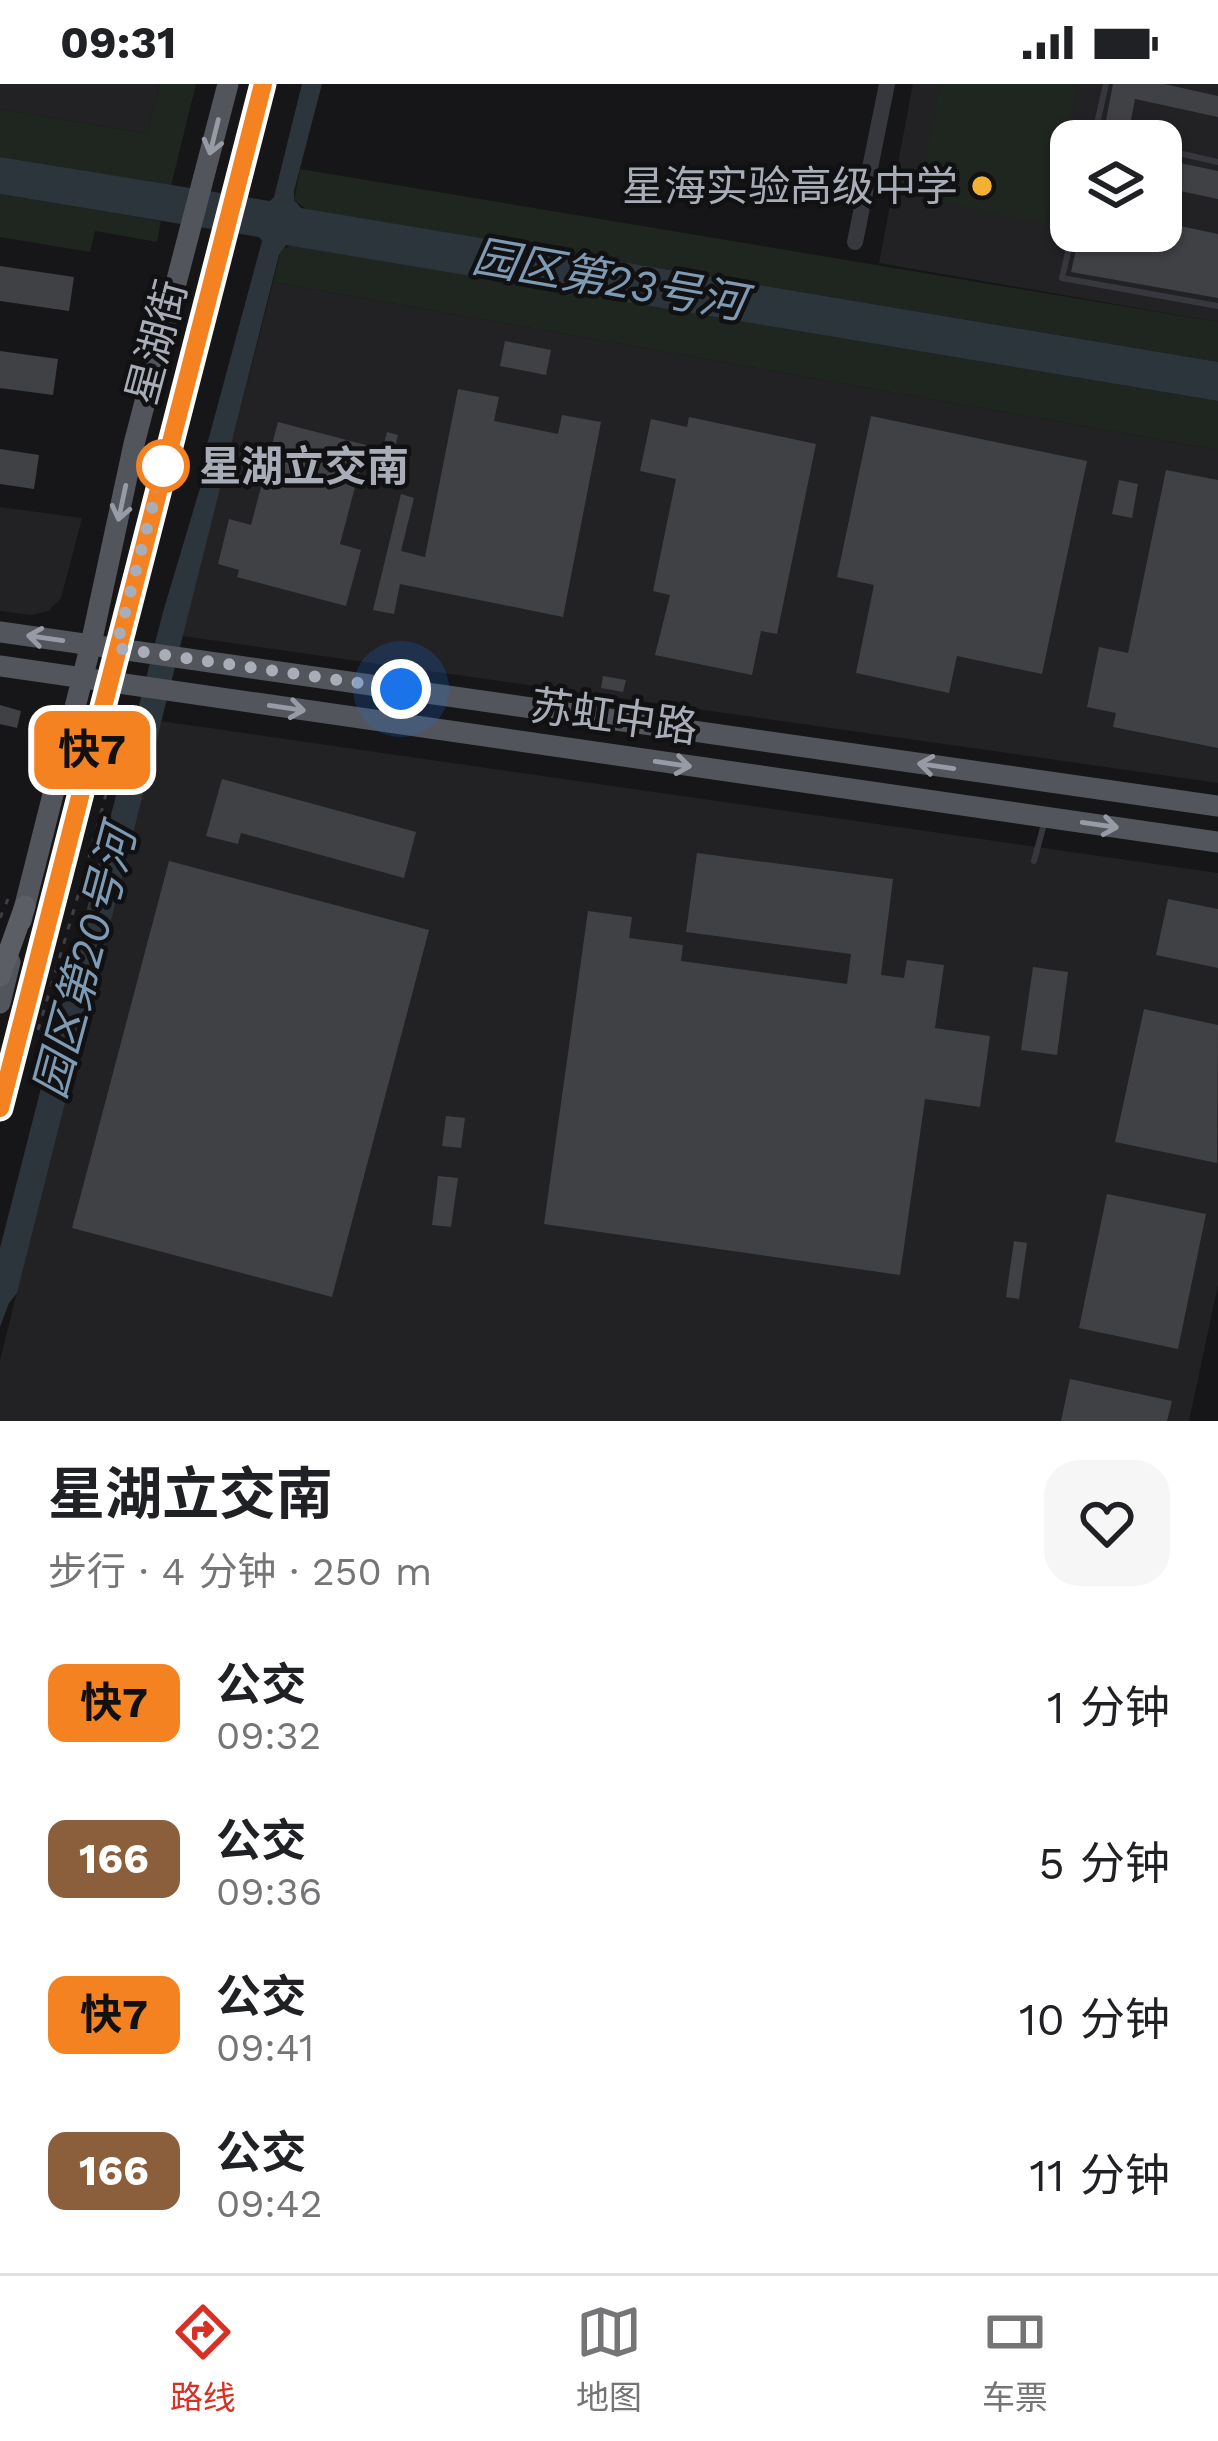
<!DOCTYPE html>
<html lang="zh">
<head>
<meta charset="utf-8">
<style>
	:root { --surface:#fff; --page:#f6f6f6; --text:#202124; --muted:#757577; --line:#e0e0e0; --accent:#d93025 }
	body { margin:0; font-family:"Work Sans","Noto Sans SC",sans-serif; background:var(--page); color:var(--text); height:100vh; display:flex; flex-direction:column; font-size:45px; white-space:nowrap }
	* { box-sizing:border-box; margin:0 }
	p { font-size:39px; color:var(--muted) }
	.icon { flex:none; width:66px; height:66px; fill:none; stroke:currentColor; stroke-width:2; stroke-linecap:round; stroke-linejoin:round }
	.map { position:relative; height:1337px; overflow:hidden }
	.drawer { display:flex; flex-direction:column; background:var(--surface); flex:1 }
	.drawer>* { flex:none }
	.badge { padding:0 24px; border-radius:18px; font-size:42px; line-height:78px }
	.controls { position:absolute; left:1050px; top:36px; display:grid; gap:24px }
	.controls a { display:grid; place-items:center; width:132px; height:132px; border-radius:24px; background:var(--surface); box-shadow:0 3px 9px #0004; font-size:60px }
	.you { position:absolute; width:60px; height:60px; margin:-30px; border:9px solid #fff; border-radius:50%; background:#1a73e8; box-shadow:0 0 0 18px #1a73e833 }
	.map>.badge { position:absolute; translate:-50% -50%; box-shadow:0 0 0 6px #fff }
	.round { display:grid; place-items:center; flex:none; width:126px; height:126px; border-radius:36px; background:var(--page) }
	.summary { display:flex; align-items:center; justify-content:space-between; height:204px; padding:0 48px }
	h1 { font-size:57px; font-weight:700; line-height:90px }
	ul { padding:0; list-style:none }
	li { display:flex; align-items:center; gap:36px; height:156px; padding:0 48px }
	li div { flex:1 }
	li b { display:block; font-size:45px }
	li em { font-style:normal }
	li .badge { min-width:132px; font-weight:700; text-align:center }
	.status { display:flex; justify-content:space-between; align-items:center; height:84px; padding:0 60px; background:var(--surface); direction:ltr }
	.status svg { height:33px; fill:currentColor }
	.dock { display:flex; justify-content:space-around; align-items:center; height:168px; border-top:3px solid var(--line); background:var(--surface); font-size:33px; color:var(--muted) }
	.dock a { display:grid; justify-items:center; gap:6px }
	.dock .selected { color:var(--accent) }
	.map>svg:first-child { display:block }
	.built { fill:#222225; fill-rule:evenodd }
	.green { fill:#1e261f }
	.water { fill:#2c353c }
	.building { fill:#404145 }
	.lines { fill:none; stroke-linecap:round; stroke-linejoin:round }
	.path { stroke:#3d3f44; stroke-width:3; stroke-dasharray:6 9; stroke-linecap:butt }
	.service { stroke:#37383d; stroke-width:6 }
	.tertiary { stroke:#37383d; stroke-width:16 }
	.primary { stroke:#53555c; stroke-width:21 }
	.trunk { stroke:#5b5e65; stroke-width:21 }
	.primary-bridge { stroke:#53555c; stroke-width:21 }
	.oneway { stroke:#979ba6 }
	.line-casing { stroke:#fff; stroke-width:27 }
	.line { stroke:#f58220; stroke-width:18 }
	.walk { stroke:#a8adb8; stroke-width:12; stroke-dasharray:0 21.6 }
	.poi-dot { fill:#f2b134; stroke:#111113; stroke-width:4.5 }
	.stop-dot { fill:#fff; stroke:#f58220; stroke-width:6 }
	.labels { text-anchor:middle; stroke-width:9; stroke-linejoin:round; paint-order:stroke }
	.poi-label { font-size:42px; fill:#a8adb8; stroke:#111113; text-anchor:end }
	.street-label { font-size:42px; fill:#a8adb8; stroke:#111113 }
	.stop-label { font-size:42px; font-weight:bold; fill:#a8adb8; stroke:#111113; text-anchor:start }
	.water-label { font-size:45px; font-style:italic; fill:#7f9bb3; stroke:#111113 }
</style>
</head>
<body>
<div class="status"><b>09:31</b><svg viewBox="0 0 49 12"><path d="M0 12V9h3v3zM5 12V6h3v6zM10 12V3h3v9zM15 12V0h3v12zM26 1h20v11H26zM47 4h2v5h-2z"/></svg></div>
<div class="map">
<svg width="1218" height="1337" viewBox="0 0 1218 1337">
	<rect width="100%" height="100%" fill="#161618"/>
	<g class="built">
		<path d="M0 0H160L147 50 0 25Z"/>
		<path d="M913 0H1218V238L879 179ZM1071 57H1161V147H1071Z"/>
		<path d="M273 198 1218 366V699L182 552Z"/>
		<path d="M0 423 82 434 61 514 48 527 31 531 0 527Z"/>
		<path d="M160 637 1218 789V1201L1189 1337H0V1276Z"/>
	</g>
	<g class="green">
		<path d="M160 0H196L171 102 0 73V25L147 50Z"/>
		<path d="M940 0H1079L1045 140 919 113Z"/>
		<path d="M300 85 1218 238V278L306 125 294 116Z"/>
		<path d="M0 110 161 137 157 158 95 147 90 168 0 153Z"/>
		<path d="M293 160 1218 317V366L273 198 281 166Z"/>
	</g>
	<path class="water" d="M302 0H322L294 107V116L301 124 1218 278V317L286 161 279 171 17 1209 9 1219 0 1243V1164L163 528 209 374 204 372 262 157 259 153 0 110V73L270 117 274 113Z"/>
	<g class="building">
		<path d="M1113 0H1164L1218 12V33L1135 15 1127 57H1102Z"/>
		<path d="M1161 75 1218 87V115L1161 103Z"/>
		<path d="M1161 138 1218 150V214L1071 188 1080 147H1161Z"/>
		<path d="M0 182 74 193 69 227 0 217Z"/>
		<path d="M505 257 551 266 546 291 500 282Z"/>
		<path d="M0 267 58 275 53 311 0 304Z"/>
		<path d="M458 305 499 313 494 337 558 350 562 331 601 338 563 533 400 500 394 530 373 526 401 410 414 414 401 467 425 473Z"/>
		<path d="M871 332 1087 377 1042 590 957 572 949 609 856 589 874 501 837 493Z"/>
		<path d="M689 333 816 360 777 550 761 547 752 591 655 571 670 511 653 507 676 395 640 387 651 335 687 343Z"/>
		<path d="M278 338 366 361 340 460 361 466 346 522 237 493 239 486 218 480 229 435 251 441Z"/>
		<path d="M387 348 398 351 391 378 380 375Z"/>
		<path d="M0 365 39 371 34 405 0 400Z"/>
		<path d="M1166 386 1218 396V664L1113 643 1116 629 1087 623 1099 563 1128 569Z"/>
		<path d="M1119 396 1138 400 1132 434 1112 430Z"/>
		<path d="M603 592 626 596 623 608 601 604Z"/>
		<path d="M0 621 21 627 17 644 0 640Z"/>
		<path d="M222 695 416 748 404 794 241 749 238 760 206 752Z"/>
		<path d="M697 769 893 795 881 891 904 894 907 876 944 881 935 944 990 952 980 1023 925 1015 900 1191 544 1140 588 827 632 833 629 854 683 861 681 877 847 900 851 870 686 848Z"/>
		<path d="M169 777 429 846 332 1213 72 1144Z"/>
		<path d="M1168 815 1218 825V884L1156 871Z"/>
		<path d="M1033 883 1068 888 1057 971 1021 966Z"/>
		<path d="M1144 925 1218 941 1217 1079 1115 1058Z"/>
		<path d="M446 1032 465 1034 461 1064 442 1062Z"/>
		<path d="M438 1092 458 1094 451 1143 432 1141Z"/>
		<path d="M1107 1110 1206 1130 1178 1265 1079 1244Z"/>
		<path d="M1014 1157 1027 1159 1019 1215 1006 1213Z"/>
		<path d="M1070 1295 1172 1317 1167 1337H1061Z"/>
	</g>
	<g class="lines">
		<g class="path">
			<path d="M0 834 8 815"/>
			<path d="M38 946C70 838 104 731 127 620"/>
		</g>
		<g class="service">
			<path d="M1093 57 1106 0"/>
			<path d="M1161 65 1218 78"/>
			<path d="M1073 147 1062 194 1218 222"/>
			<path d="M1034 777 1044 740"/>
		</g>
		<path class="tertiary" d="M855 158 887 0"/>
		<g class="primary">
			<path d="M0 548 1218 722"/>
			<path d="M0 582 1218 758"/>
			<path d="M62 780 263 0"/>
			<path d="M21 837 91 560 134 360 228 0"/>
			<path d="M0 919 10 878"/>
		</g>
		<path class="trunk" d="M0 892 25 822"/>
		<path class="primary-bridge" d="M0 1024 62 780"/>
	</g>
	<defs><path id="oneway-shaft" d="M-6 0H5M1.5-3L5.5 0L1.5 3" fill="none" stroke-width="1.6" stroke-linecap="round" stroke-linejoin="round" transform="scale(3)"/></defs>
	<g class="oneway">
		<use href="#oneway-shaft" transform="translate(214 53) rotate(104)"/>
		<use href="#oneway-shaft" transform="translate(122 419) rotate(102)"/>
		<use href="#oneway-shaft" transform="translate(45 554) rotate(-172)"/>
		<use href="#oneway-shaft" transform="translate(287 624) rotate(8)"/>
		<use href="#oneway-shaft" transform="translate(673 680) rotate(8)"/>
		<use href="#oneway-shaft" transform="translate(936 682) rotate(-172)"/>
		<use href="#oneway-shaft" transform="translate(1100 741) rotate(8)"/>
	</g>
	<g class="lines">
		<defs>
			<path id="line" d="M0 1024 263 0"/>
		</defs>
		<use href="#line" class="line-casing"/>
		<use href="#line" class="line"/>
		<path class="walk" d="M163 382 116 564 401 605"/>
	</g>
	<circle class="poi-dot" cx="982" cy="102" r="12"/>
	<circle class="stop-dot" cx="163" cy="382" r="24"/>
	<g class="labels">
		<g class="poi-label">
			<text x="958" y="117">星海实验高级中学</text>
		</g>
		<g class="street-label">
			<text transform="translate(156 258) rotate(-75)" y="15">星湖街</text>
			<text transform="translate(614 632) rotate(8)" y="15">苏虹中路</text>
		</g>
		<g class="stop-label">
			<text x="199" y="397">星湖立交南</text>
		</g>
		<g class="water-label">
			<text transform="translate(609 195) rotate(10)" y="16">园区第23号河</text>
			<text transform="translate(84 878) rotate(-75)" y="16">园区第20号河</text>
		</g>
	</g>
</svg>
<div class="controls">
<a><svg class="icon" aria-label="layers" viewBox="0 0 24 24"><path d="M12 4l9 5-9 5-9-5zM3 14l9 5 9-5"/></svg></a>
</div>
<div class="you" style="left:401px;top:605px"></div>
<b class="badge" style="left:92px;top:666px;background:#f58220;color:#111">快7</b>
</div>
<section class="drawer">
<div class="summary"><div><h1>星湖立交南</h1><p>步行 · 4 分钟 · 250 m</p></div><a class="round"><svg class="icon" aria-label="heart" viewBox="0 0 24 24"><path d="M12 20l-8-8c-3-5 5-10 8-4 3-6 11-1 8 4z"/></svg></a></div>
<ul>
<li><span class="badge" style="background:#f58220;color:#111">快7</span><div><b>公交</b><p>09:32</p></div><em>1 分钟</em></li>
<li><span class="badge" style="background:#8b5e3c;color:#fff">166</span><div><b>公交</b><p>09:36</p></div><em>5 分钟</em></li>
<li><span class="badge" style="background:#f58220;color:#111">快7</span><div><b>公交</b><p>09:41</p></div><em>10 分钟</em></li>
<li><span class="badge" style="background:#8b5e3c;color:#fff">166</span><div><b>公交</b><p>09:42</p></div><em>11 分钟</em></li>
</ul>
</section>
<nav class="dock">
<a class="selected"><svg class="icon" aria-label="directions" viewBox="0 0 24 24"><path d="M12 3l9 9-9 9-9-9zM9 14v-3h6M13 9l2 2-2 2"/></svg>路线</a>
<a><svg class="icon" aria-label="map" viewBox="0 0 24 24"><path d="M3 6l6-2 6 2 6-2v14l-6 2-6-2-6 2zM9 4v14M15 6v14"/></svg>地图</a>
<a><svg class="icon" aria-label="tickets" viewBox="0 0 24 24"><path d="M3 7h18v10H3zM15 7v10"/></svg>车票</a>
</nav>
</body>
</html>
